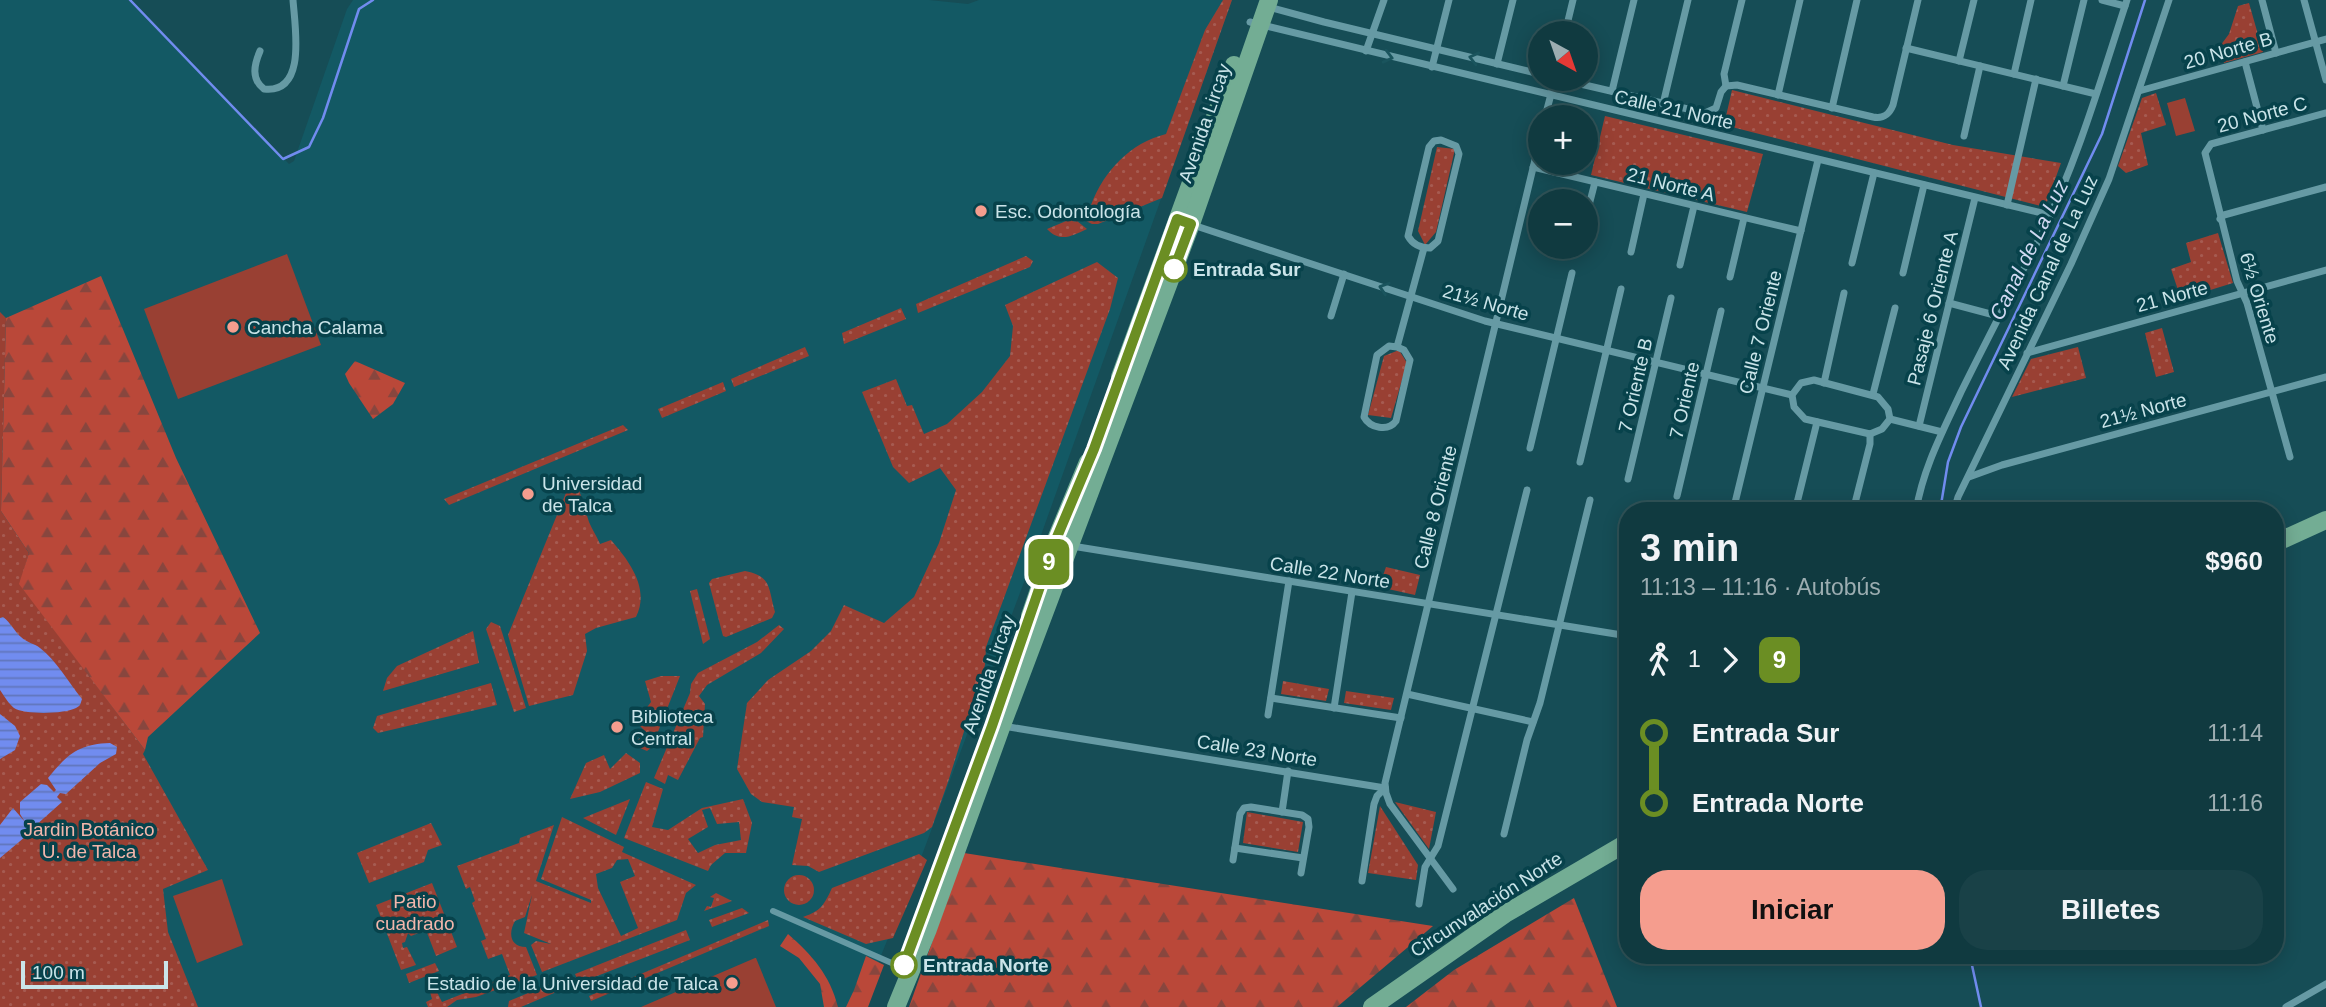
<!DOCTYPE html>
<html lang="es">
<head>
<meta charset="utf-8">
<style>
	:root { --surface:#103a40; --page:#194147; --text:#f1f3f6; --muted:#9cadb1; --line:#305459; --accent:#f59d8e }
	body { margin:0; font-family:Helvetica,sans-serif; background:var(--page); color:var(--text); height:100vh; display:flex; flex-direction:column; font-size:26px; white-space:nowrap }
	* { box-sizing:border-box; margin:0 }
	p { font-size:23px; color:var(--muted) }
	.icon { flex:none; width:38px; height:38px; fill:none; stroke:currentColor; stroke-width:2; stroke-linecap:round; stroke-linejoin:round }
	.map { position:relative; flex:1; overflow:hidden }
	.panel { position:absolute; left:1619px; top:502px; width:665px; height:462px; display:flex; flex-direction:column; background:var(--surface); border-radius:28px; box-shadow:0 4px 18px #0003,0 0 0 2px var(--line) }
	.panel>* { flex:none }
	.badge { padding:0 14px; border-radius:10px; font-size:24px; line-height:46px }
	.needle { width:46px; rotate:140deg }
	.tools { position:absolute; left:1528px; top:21px; display:grid; gap:14px }
	.tools a { display:grid; place-items:center; width:70px; height:70px; border-radius:50%; background:var(--surface); box-shadow:0 4px 18px #0003,0 0 0 2px var(--line); font-size:35px }
	.scale { position:absolute; left:21px; bottom:18px; width:147px; box-sizing:border-box; padding-left:7px; border:4px solid #cae4e9; border-top:0; font-size:19px; line-height:24px; white-space:nowrap; color:#cae4e9; -webkit-text-stroke:5px #07424b; paint-order:stroke }
	.map>.badge { position:absolute; translate:-50% -50%; box-shadow:0 0 0 4px #fff }
	.legs { display:flex; align-items:center; gap:10px; height:77px; padding:0 21px; font-size:23px }
	.legs p { margin-inline-start:auto }
	.summary { display:flex; align-items:center; justify-content:space-between; height:119px; padding:0 21px }
	h1 { font-size:38px; font-weight:700; line-height:52px }
	.primary-button { display:flex; gap:14px; margin-top:auto; padding:14px 21px }
	.primary-button a { flex:1; height:80px; border-radius:28px; background:var(--accent); color:#111; font-size:28px; font-weight:700; line-height:80px; text-align:center }
	.primary-button a+a { background:var(--page); color:var(--text) }
	ul { padding:0 21px; list-style:none }
	li { display:flex; align-items:center; gap:24px; height:70px; font-size:26px }
	li i { display:grid; place-items:center; width:10px; height:100%; margin:0 9px; background:currentColor }
	li i::after { content:''; width:18px; height:18px; margin:-9px; border:5px solid; border-radius:50%; background:var(--surface) }
	li p { margin-inline-start:auto }
	li:first-child i { background:linear-gradient(#0000 50%,currentColor 0) }
	li:last-child i { background:linear-gradient(currentColor 50%,#0000 0) }
	.map>svg:first-child { display:block }
	.built { fill:#135964 }
	.green { fill:url(#green-dots); fill-rule:evenodd }
	.forest { fill:url(#forest-firs) }
	.pitch { fill:#994033 }
	.water { fill:url(#water-rules) }
	.lines { fill:none; stroke-linecap:round; stroke-linejoin:round }
	.stream { stroke:#718cef; stroke-width:2.5 }
	.pedestrian { stroke:#669aa4; stroke-width:6 }
	.minor { stroke:#669aa4; stroke-width:7 }
	.primary { stroke:#73ad94; stroke-width:18 }
	.oneway { stroke:#1a545d }
	.line-1-casing { stroke:#fff; stroke-width:16 }
	.line-1 { stroke:#6b8e23; stroke-width:10 }
	.poi-dot { fill:#f59d8e; stroke:#07424b; stroke-width:2.5 }
	.stop-1-dot { fill:#fff; stroke:#6b8e23; stroke-width:3.5 }
	.labels { text-anchor:middle; stroke-width:7; stroke-linejoin:round; paint-order:stroke }
	.street-label { font-size:19px; fill:#cae4e9; stroke:#07424b }
	.poi-label { font-size:19px; fill:#cae4e9; stroke:#07424b; text-anchor:start }
	.stop-label { font-size:19px; font-weight:bold; fill:#cae4e9; stroke:#07424b; text-anchor:start }
	.park-label { font-size:19px; fill:#f2b6ab; stroke:#07424b }
	.water-label { font-size:21px; font-style:italic; fill:#cfd8f1; stroke:#07424b }
</style>
</head>
<body>
<div class="map">
<svg width="2326" height="1007" viewBox="0 0 2326 1007">
	<defs>
		<pattern id="green-dots" width="8" height="8" patternUnits="userSpaceOnUse" patternTransform="scale(1.75)"><rect width="8" height="8" fill="#994033"/><path d="M2 2h.1M6 6h.1" fill="none" stroke="#a65b51" stroke-width="1.8" stroke-linecap="round"/></pattern>
		<pattern id="forest-firs" width="22" height="20" patternUnits="userSpaceOnUse" patternTransform="scale(1.75)"><rect width="22" height="20" fill="#ba4839"/><path d="M5 1l3.5 6h-7zM16 11l3.5 6h-7z" fill="#88463e"/></pattern>
		<pattern id="water-rules" width="6" height="5" patternUnits="userSpaceOnUse" patternTransform="scale(1.75)"><rect width="6" height="5" fill="#718cef"/><path d="M0 2.5h6" fill="none" stroke="#6176bc"/></pattern>
	</defs>
	<rect width="100%" height="100%" fill="#164d56"/>
	<path class="built" d="M0 0H128L289 164 294 161 347 9 353 0H929L968 4 979 0H1232L1030 566 922 855 860 1007H0Z"/>
	<g class="green">
		<path d="M1223 0H1232L1162 198 1098 224H1092L1072 214 1091 205C1104 171 1130 143 1166 134L1205 30Z"/>
		<path d="M2249 3 2263 52 2224 63 2220 46 2229 34 2238 6Z"/>
		<path d="M1732 90 1953 145 2061 163 2045 207 1724 125Z"/>
		<path d="M2156 93 2166 125 2141 133 2148 165 2126 173 2118 166 2142 98Z"/>
		<path d="M1605 116 1763 154 1747 212 1591 175Z"/>
		<path d="M1437 147 1455 149 1436 232 1425 245 1418 231Z"/>
		<path d="M1071 219 1077 221 1087 229C1072 236 1060 243 1047 229Z"/>
		<path d="M2218 233 2233 283 2181 299 2171 269 2191 262 2186 243Z"/>
		<path d="M1026 256 1033 261 1030 267 918 313 916 304Z"/>
		<path d="M1097 262 1118 278 1110 309 986 647 985 665 948 782 932 827 924 833 819 872 808 866 792 865 802 819 792 817 794 807 762 802 751 794 737 769 747 703 768 680 811 651 831 631 844 605 884 623 914 597 939 543 956 490 940 468 909 483 893 467 862 392 896 379 907 406 912 405 924 434 947 424 982 392 1010 356 1013 326 1005 305Z"/>
		<path d="M901 308 906 319 844 344 842 333Z"/>
		<path d="M0 312 6 318 1 511 29 553 20 584 145 750 143 754 208 870 163 889 168 932 198 1007H0Z"/>
		<path d="M2162 328 2174 372 2156 377 2145 333Z"/>
		<path d="M805 347 809 356 734 387 731 379Z"/>
		<path d="M2078 347 2086 378 2012 397 2031 359Z"/>
		<path d="M1399 350 1407 363 1391 418 1368 415 1384 356Z"/>
		<path d="M723 382 726 391 662 418 658 409Z"/>
		<path d="M623 425 628 430 449 505 444 499Z"/>
		<path d="M570 483H575C583 496 584 508 589 522 592 529 597 537 600 544L611 540C630 562 650 589 636 617L596 628 585 634 587 651 573 695 529 706 508 635Z"/>
		<path d="M1386 567 1420 575 1415 595 1379 587Z"/>
		<path d="M745 571C772 576 768 588 775 612L772 618 726 637 723 636 709 583 712 579Z"/>
		<path d="M697 589 710 639 703 644 690 591Z"/>
		<path d="M491 622 500 626 526 708 514 712 486 629Z"/>
		<path d="M779 625 784 629 761 653 707 685 699 696 705 704 703 737 700 738 678 780 668 775 665 784 654 778 690 693 691 684 698 673 757 642Z"/>
		<path d="M473 631 479 663 383 691 387 678 397 666Z"/>
		<path d="M661 676H680L652 747 647 751 633 745 646 732 636 722 651 702 645 681Z"/>
		<path d="M1283 681 1329 689 1326 701 1281 694Z"/>
		<path d="M491 683 497 705 378 733 373 728 377 716Z"/>
		<path d="M1346 691 1394 698 1391 710 1344 703Z"/>
		<path d="M626 753 640 763V773L600 792 570 799 586 763 604 755 610 769Z"/>
		<path d="M646 782 663 789 652 827 668 830 702 808 743 799 752 823 746 853H725L711 865 708 871 624 838ZM710 808 717 824 739 822 741 840 715 845 698 853 688 839 708 827 702 810Z"/>
		<path d="M630 799 616 835 583 818Z"/>
		<path d="M1395 802 1436 812 1429 849Z"/>
		<path d="M1380 806 1418 865 1416 880 1368 873Z"/>
		<path d="M1247 812 1303 822 1298 852 1243 843Z"/>
		<path d="M562 817 624 847 622 852 696 885 686 893 677 920 542 972 531 945 536 941 551 944 524 933 532 895 525 917 515 921C508 933 510 947 526 947L537 975 476 997 457 1000 447 1007H428L426 1002 432 999 430 992 436 990 442 1002 510 975 502 954 488 959 481 941 486 939 472 903 475 901 470 887 466 889 457 866 519 843 520 838 554 825 536 881 591 903V900L541 879ZM628 859 635 876 620 882 638 928 621 936 598 888 596 874 612 868 617 860Z"/>
		<path d="M431 823 442 845 428 850 424 862 369 883 357 853Z"/>
		<path d="M919 854 927 860 893 938 866 944 803 917C821 911 824 905 832 888Z"/>
		<circle cx="799" cy="890" r="15"/>
		<path d="M432 883 457 947 436 956 426 930 411 936 408 933 405 942 402 943 403 948 407 947 416 965 401 970 376 905Z"/>
		<path d="M716 893 732 901 704 911 707 906 711 907 714 898 710 897Z"/>
		<path d="M742 908 749 913 712 927 709 920Z"/>
		<path d="M768 920 769 926 591 1001 589 996Z"/>
		<path d="M686 930 690 940 579 983 575 974Z"/>
		<path d="M435 963 439 971 409 983 406 974Z"/>
		<path d="M550 984 556 990 554 993 521 1007H508L509 1001Z"/>
	</g>
	<g class="forest">
		<path d="M101 276 176 458 260 633 148 737 145 750 19 584 29 553 1 511 6 318Z"/>
		<path d="M355 361 405 383 393 404 373 419 349 383 345 374Z"/>
		<path d="M964 853 1433 926 1337 1007H909Z"/>
		<path d="M1574 898 1617 1007H1406L1454 970Z"/>
		<path d="M788 934C812 955 830 975 838 1007H824L820 984 799 958 780 946Z"/>
		<path d="M866 956 884 965 868 1007H846L854 990Z"/>
	</g>
	<g class="pitch">
		<path d="M2185 98 2195 131 2176 136 2167 103Z"/>
		<path d="M287 254 321 345 178 399 144 309Z"/>
		<path d="M222 879 243 945 197 963 173 896Z"/>
		<path d="M756 958 776 1007H641L755 958Z"/>
	</g>
	<g class="water">
		<path d="M3 617C11 623 14 631 21 637 27 643 34 643 40 648 56 660 69 683 82 699 80 705 81 705 76 708 65 714 25 715 14 708 9 704 4 696 0 690V618Z"/>
		<path d="M0 714 15 726 20 736 15 750 0 759Z"/>
		<path d="M110 743 117 747 116 754 100 763 66 794 60 793 57 797 62 802 35 826 31 828 27 824 32 831 0 858V825L13 808 25 822 20 814V802L41 784 47 785 54 792 56 790 48 778C67 755 78 744 110 743Z"/>
	</g>
	<g class="lines">
		<g class="stream">
			<path d="M130 0 283 159 309 147 323 118 359 9 373 0"/>
			<path d="M1940 511 1948 462 1961 427 2102 134 2145 0"/>
			<path d="M1970 956 1981 1007"/>
		</g>
		<path class="pedestrian" d="M773 911 903 968"/>
		<g class="minor">
			<path d="M2102 0 2125 6"/>
			<path d="M2262 0 2276 53"/>
			<path d="M2304 0 2326 80"/>
			<path d="M1269 7 1324 22 1540 74"/>
			<path d="M1250 22 2050 215"/>
			<path d="M1565 33 1573 0"/>
			<path d="M1906 48 2096 94"/>
			<path d="M260 51C254 65 251 79 264 89 307 94 295 28 293 0"/>
			<path d="M1366 51 1384 0"/>
			<path d="M1959 61 1974 0"/>
			<path d="M2245 62 2263 130"/>
			<path d="M1497 64 1513 0"/>
			<path d="M1432 67 1449 0"/>
			<path d="M2014 74 2031 0"/>
			<path d="M1559 79 1705 113 1716 108 1721 92 1726 86"/>
			<path d="M1726 86 1737 85 1873 117C1883 119 1889 115 1893 105L1918 0"/>
			<path d="M1726 86 1724 74 1742 0"/>
			<path d="M2063 86 2084 0"/>
			<path d="M1612 91 1634 0"/>
			<path d="M2139 91 2326 39"/>
			<path d="M1778 95 1800 0"/>
			<path d="M1663 104 1688 0"/>
			<path d="M1832 108 1857 0"/>
			<path d="M1545 117 1555 79"/>
			<path d="M1964 136 1980 66"/>
			<path d="M1441 140 1456 146 1459 154 1438 241 1430 248C1420 248 1413 245 1408 236L1429 147 1434 141Z"/>
			<path d="M1533 167 1801 231"/>
			<path d="M2007 205 2036 79"/>
			<path d="M1586 217 1595 182"/>
			<path d="M2220 219 2224 215 2326 187"/>
			<path d="M1190 224 1485 321 1792 395"/>
			<path d="M1631 252 1644 194"/>
			<path d="M1852 263 1874 173"/>
			<path d="M1680 265 1694 206"/>
			<path d="M1903 273 1924 185"/>
			<path d="M1730 277 1744 218"/>
			<path d="M1949 303 1998 316"/>
			<path d="M1331 316 1344 274"/>
			<path d="M1397 347 1389 346 1377 355 1364 417C1370 428 1388 432 1396 421L1410 360 1404 350 1397 347 1424 248"/>
			<path d="M2027 353 2326 270"/>
			<path d="M1814 380 1878 397 1888 409 1890 419 1882 429 1870 434 1805 419 1794 407 1792 395 1801 383Z"/>
			<path d="M1824 383 1844 293"/>
			<path d="M1873 394 1895 308"/>
			<path d="M1890 419 1942 432"/>
			<path d="M1919 426 1975 198"/>
			<path d="M1530 448 1572 273"/>
			<path d="M2290 457 2247 303 2237 281 2205 153 2211 144 2326 113"/>
			<path d="M1580 462 1621 289"/>
			<path d="M1969 477 2002 465 2326 377"/>
			<path d="M1628 479 1671 298"/>
			<path d="M1677 496 1721 311"/>
			<path d="M1653 511 1654 506"/>
			<path d="M1733 511 1818 160"/>
			<path d="M1795 511 1817 422"/>
			<path d="M1853 511 1870 444V434"/>
			<path d="M1916 511C1923 468 1943 431 1961 392 1987 339 2014 288 2041 235 2078 160 2101 79 2127 0"/>
			<path d="M1954 511 1958 497 2071 264 2109 179 2169 0"/>
			<path d="M1072 546 1628 636"/>
			<path d="M1622 635 1628 615"/>
			<path d="M1407 694 1533 722"/>
			<path d="M1271 698 1401 718"/>
			<path d="M1334 708 1352 592"/>
			<path d="M1268 715 1289 581"/>
			<path d="M1003 726 1385 788"/>
			<path d="M1282 812 1288 771"/>
			<path d="M1504 834 1527 740 1540 703 1590 500"/>
			<path d="M1235 848 1303 858"/>
			<path d="M1233 860 1240 814 1244 808 1251 807 1302 815 1308 819 1309 827 1301 873"/>
			<path d="M1362 881 1374 804 1377 796 1385 788"/>
			<path d="M1453 889 1390 804 1386 793 1385 783 1540 139"/>
			<path d="M1419 904 1425 867 1438 846 1527 490"/>
			<path d="M2286 1007 2326 984"/>
		</g>
		<g class="primary">
			<path d="M1120 377 1234 65"/>
			<path d="M2275 543 2326 520"/>
			<path d="M1030 616 1057 537 1088 462"/>
			<path d="M896 1007 928 929 1002 725 1191 224 1269 0"/>
			<path d="M1372 1007 1505 914 1628 842"/>
		</g>
	</g>
	<defs><path id="oneway-chevron" d="M-2-3.5L2.5 0L-2 3.5" fill="none" stroke-width="1.6" stroke-linecap="round" stroke-linejoin="round" transform="scale(1.75)"/></defs>
	<g class="oneway">
		<use href="#oneway-chevron" transform="translate(1388 57) rotate(14)"/>
		<use href="#oneway-chevron" transform="translate(1474 58) rotate(-166)"/>
		<use href="#oneway-chevron" transform="translate(1384 288) rotate(-162)"/>
	</g>
	<g class="lines">
		<defs>
			<path id="line-1" d="M904 965 992 726 1057 537 1094 449 1177 219 1191 224 1174 269"/>
		</defs>
		<use href="#line-1" class="line-1-casing"/>
		<use href="#line-1" class="line-1"/>
	</g>
	<g class="poi-dot">
		<circle cx="981" cy="211" r="7"/>
		<circle cx="233" cy="327" r="7"/>
		<circle cx="528" cy="494" r="7"/>
		<circle cx="617" cy="727" r="7"/>
		<circle cx="732" cy="983" r="7"/>
	</g>
	<g class="stop-1-dot">
		<circle cx="1174" cy="269" r="12"/>
		<circle cx="904" cy="965" r="12"/>
	</g>
	<g class="labels">
		<g class="street-label">
			<text transform="translate(2228 50) rotate(-16)" y="7">20 Norte B</text>
			<text transform="translate(1674 109) rotate(13)" y="7">Calle 21 Norte</text>
			<text transform="translate(2262 114) rotate(-15)" y="7">20 Norte C</text>
			<text transform="translate(1204 123) rotate(-71)" y="7">Avenida Lircay</text>
			<text transform="translate(1671 184) rotate(14)" y="7">21 Norte A</text>
			<text transform="translate(2047 272) rotate(-65)" y="7">Avenida Canal de La Luz</text>
			<text transform="translate(2172 296) rotate(-15)" y="7">21 Norte</text>
			<text transform="translate(2260 298) rotate(73)" y="7">6½ Oriente</text>
			<text transform="translate(1486 302) rotate(16)" y="7">21½ Norte</text>
			<text transform="translate(1932 308) rotate(-76)" y="7">Pasaje 6 Oriente A</text>
			<text transform="translate(1760 332) rotate(-76)" y="7">Calle 7 Oriente</text>
			<text transform="translate(1635 385) rotate(-77)" y="7">7 Oriente B</text>
			<text transform="translate(1684 400) rotate(-77)" y="7">7 Oriente</text>
			<text transform="translate(2143 410) rotate(-15)" y="7">21½ Norte</text>
			<text transform="translate(1435 507) rotate(-76)" y="7">Calle 8 Oriente</text>
			<text transform="translate(1330 572) rotate(9)" y="7">Calle 22 Norte</text>
			<text transform="translate(988 674) rotate(-71)" y="7">Avenida Lircay</text>
			<text transform="translate(1257 750) rotate(9)" y="7">Calle 23 Norte</text>
			<text transform="translate(1486 904) rotate(-33)" y="7">Circunvalación Norte</text>
		</g>
		<g class="poi-label">
			<text x="995" y="218">Esc. Odontología</text>
			<text x="247" y="334">Cancha Calama</text>
			<text x="542" y="490">Universidad<tspan x="542" dy="22">de Talca</tspan></text>
			<text x="631" y="723">Biblioteca<tspan x="631" dy="22">Central</tspan></text>
			<text x="718" y="990" text-anchor="end">Estadio de la Universidad de Talca</text>
		</g>
		<g class="stop-label">
			<text x="1193" y="276">Entrada Sur</text>
			<text x="923" y="972">Entrada Norte</text>
		</g>
		<g class="park-label">
			<text x="89" y="836">Jardin Botánico<tspan x="89" dy="22">U. de Talca</tspan></text>
			<text x="415" y="908">Patio<tspan x="415" dy="22">cuadrado</tspan></text>
		</g>
		<g class="water-label">
			<text transform="translate(2029 250) rotate(-64)" y="7">Canal de La Luz</text>
		</g>
	</g>
</svg>
<div class="tools">
<a><svg class="needle" viewBox="-14 -14 28 28"><path d="M0-13l5 13h-10z" fill="#e53935"/><path d="M0 13l5-13h-10z" fill="#9cadb1"/></svg></a>
<a>+</a>
<a>−</a>
</div>
<div class="scale">100 m</div>
<b class="badge" style="left:1049px;top:562px;background:#6b8e23;color:#fff">9</b>
<section class="panel">
<div class="summary"><div><h1>3 min</h1><p>11:13 – 11:16 · Autobús</p></div><b>$960</b></div>
<div class="legs"><svg class="icon" aria-label="walk" viewBox="0 0 24 24"><circle cx="13" cy="4" r="2"/><path d="M13 8l-2 6 4 7M11 14l-3 7M7 12l3-4h3l4 4"/></svg>1<svg class="icon" aria-label="forward" viewBox="0 0 24 24"><path d="M9 5l7 7-7 7"/></svg><b class="badge" style="background:#6b8e23;color:#fff">9</b></div>
<ul>
<li><i style="color:#6b8e23"></i><b>Entrada Sur</b><p>11:14</p></li>
<li><i style="color:#6b8e23"></i><b>Entrada Norte</b><p>11:16</p></li>
</ul>
<div class="primary-button"><a>Iniciar</a><a>Billetes</a></div>
</section>
</div>
</body>
</html>
